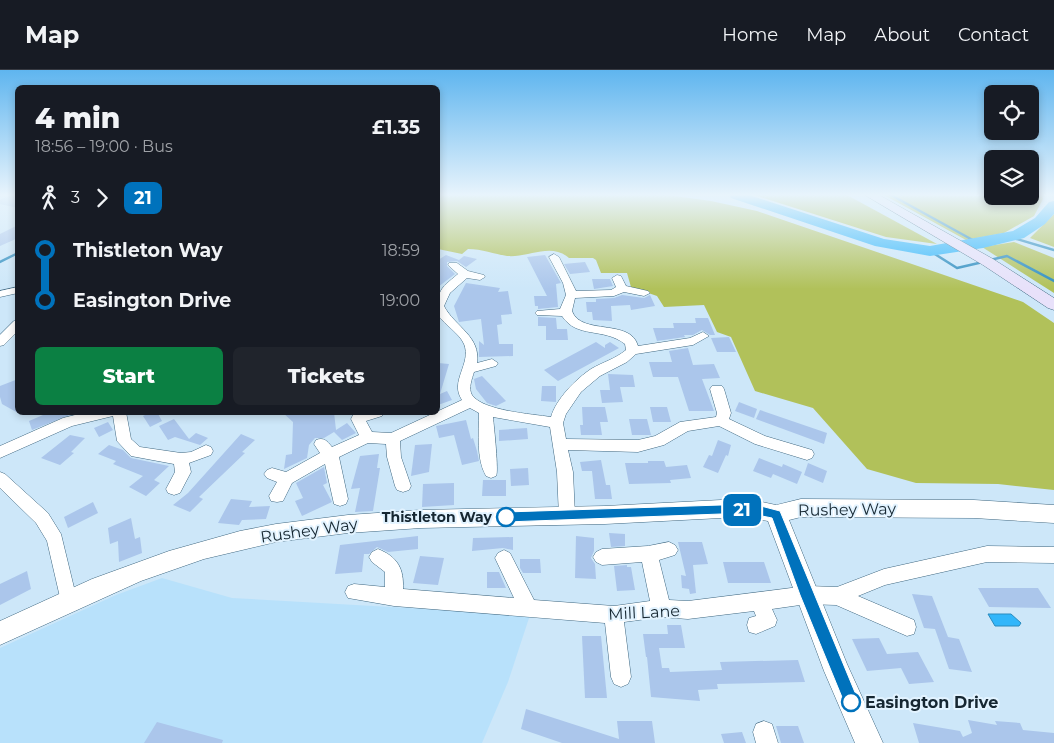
<!DOCTYPE html>
<html lang="en">
<head>
<meta charset="utf-8">
<style>
	:root { --surface:#171b24; --page:#20242c; --text:#f1f3f6; --muted:#9ea1a6; --line:#363941; --accent:#0b8043 }
	body { margin:0; font-family:Montserrat,sans-serif; background:var(--page); color:var(--text); height:100vh; display:flex; flex-direction:column; font-size:19px; white-space:nowrap }
	* { box-sizing:border-box; margin:0 }
	p { font-size:16px; color:var(--muted) }
	.icon { flex:none; width:28px; height:28px; fill:none; stroke:currentColor; stroke-width:2; stroke-linecap:round; stroke-linejoin:round }
	.map { position:relative; flex:1; overflow:hidden }
	.sheet { position:absolute; left:15px; top:15px; width:425px; height:330px; display:flex; flex-direction:column; background:var(--surface); border-radius:8px; box-shadow:0 2px 8px #0003 }
	.sheet>* { flex:none }
	.badge { padding:0 10px; border-radius:8px; font-size:18px; line-height:32px }
	.buttons { position:absolute; left:984px; top:15px; display:grid; gap:10px }
	.buttons a { display:grid; place-items:center; width:55px; height:55px; border-radius:8px; background:var(--surface); box-shadow:0 2px 8px #0003; font-size:25px }
	.map>.badge { position:absolute; translate:-50% -50%; box-shadow:0 0 0 2px #fff }
	.legs { display:flex; align-items:center; gap:8px; height:55px; padding:0 20px; font-size:16px }
	.legs p { margin-inline-start:auto }
	.overview { display:flex; align-items:center; justify-content:space-between; height:85px; padding:0 20px }
	h1 { font-size:28px; font-weight:800; line-height:38px }
	.cta { display:flex; gap:10px; margin-top:auto; padding:10px 20px }
	.cta a { flex:1; height:58px; border-radius:8px; background:var(--accent); color:#fff; font-size:20px; font-weight:800; line-height:58px; text-align:center }
	.cta a+a { background:var(--page); color:var(--text) }
	ul { padding:0 20px; list-style:none }
	li { display:flex; align-items:center; gap:18px; height:50px; font-size:19px }
	li i { display:grid; place-items:center; width:8px; height:100%; margin:0 6px; background:currentColor }
	li i::after { content:''; width:12px; height:12px; margin:-6px; border:4px solid; border-radius:50%; background:var(--surface) }
	li p { margin-inline-start:auto }
	li:first-child i { background:linear-gradient(#0000 50%,currentColor 0) }
	li:last-child i { background:linear-gradient(currentColor 50%,#0000 0) }
	header { display:flex; align-items:center; gap:30px; box-sizing:border-box; height:70px; padding:0 25px; background:var(--surface); border-bottom:1px solid var(--line) }
	header strong { font-size:24px }
	nav { display:flex; gap:28px; margin-inline-start:auto; font-size:18px }
	.map>svg:first-child { display:block }
	.built { fill:#b8e1fb }
	.green { fill:#b1c15a }
	.water { fill:#32b6fa; stroke:#2a8bbe }
	.lines { fill:none; stroke-linecap:round; stroke-linejoin:round }
	.stream { stroke:#2a8bbe; stroke-width:2.5 }
	.river { fill:#32b6fa; fill-rule:evenodd }
	.building { fill:#abc6eb }
	.minor-casing { stroke:#406881; stroke-width:1 }
	.tertiary-casing { stroke:#406881; stroke-width:1 }
	.secondary-casing { stroke:#406881; stroke-width:1 }
	.minor { fill:#fff; fill-rule:evenodd }
	.tertiary { fill:#fff; fill-rule:evenodd }
	.secondary { fill:#e8e1fa; fill-rule:evenodd }
	.line-1 { fill:#0072bc; stroke:#fff }
	.stop-1-dot { fill:#fff; stroke:#0072bc; stroke-width:2.5 }
	.labels { text-anchor:middle; stroke-width:4; stroke-linejoin:round; paint-order:stroke }
	.stop-label { font-size:14px; font-weight:bold; fill:#162732; stroke:#e2f3ff; text-anchor:end }
	.near-street-label { font-size:16px; fill:#162732; stroke:#e2f3ff }
	.near-stop-label { font-size:16px; font-weight:bold; fill:#162732; stroke:#e2f3ff; text-anchor:start }
</style>
</head>
<body>
<header>
<strong>Map</strong>
<nav><a>Home</a><a>Map</a><a>About</a><a>Contact</a></nav>
</header>
<div class="map">
<svg width="1054" height="673" viewBox="0 0 1054 673">
	<rect width="100%" height="100%" fill="#cde7f9"/>
	<path class="built" d="M162 508 232 528 530 545 508 612 482 673H0V578L116 525Z"/>
	<g class="green">
		<path d="M438 125H668L711 131 757 141 1023 232 1054 253V420L998 414 916 413 867 399 813 338 755 321 731 267 717 262 704 235 664 237 657 226 631 217 627 203H601L596 190 593 188H569C551 172 528 188 507 186 494 184 482 179 468 179L462 184 438 179Z"/>
		<path d="M754 125H847L937 174 886 167Z"/>
		<path d="M884 125 1030 126V125H1042L1043 129 1034 146 1004 163 966 170Z"/>
		<path d="M1054 144V177L1030 168Z"/>
		<path d="M1014 172 1054 188V223L982 177Z"/>
	</g>
	<path class="water" d="M988 544H1011L1021 553 1019 556H995Z"/>
	<g class="lines">
		<g class="stream">
			<path d="M891 125 980 174"/>
			<path d="M1010 167 1054 180"/>
			<path d="M930 181 957 198 983 192"/>
			<path d="M990 190 1007 186 1054 211"/>
			<path d="M0 192 18 183"/>
		</g>
		<path class="river" d="M729 125H749L884 169 930 176 1013 161 1035 148 1049 132 1054 131V144L1045 154 1024 168 983 178 930 186 875 176 731 128Z"/>
	</g>
	<g class="building">
		<path d="M13 124H18V138L0 134V130Z"/>
		<path d="M18 155V168L0 176V164Z"/>
		<path d="M446 185 459 190 464 186 477 189 466 197 457 191 447 192V196L455 204 438 217V190Z"/>
		<path d="M545 185 561 213 556 214 558 237 538 239V236H535L534 226H547L527 187Z"/>
		<path d="M585 192 590 202 570 204 564 194Z"/>
		<path d="M592 209H610L613 216 594 219Z"/>
		<path d="M466 213 500 218 498 222 508 221 512 244 501 245 502 254 497 255 499 274H513V286L479 287V271L484 275 481 249 459 252 454 236Z"/>
		<path d="M622 225 644 228 650 225 655 236 631 240 630 235 611 236 612 251 593 250 592 242H587L586 232H596V229L614 228Z"/>
		<path d="M538 247 556 248 557 259H567L568 270H546V256H538Z"/>
		<path d="M695 248H708L715 265H710L702 260 693 265H684L685 267 657 271 653 258H674L673 253H696Z"/>
		<path d="M729 267 736 282H717L711 268Z"/>
		<path d="M596 272 605 278V275L610 272 619 278 558 311 544 300Z"/>
		<path d="M688 278 693 295 714 294 720 308 702 309 714 341H689L678 307H653L649 292H672L669 281Z"/>
		<path d="M438 293 449 294 440 324 447 321 452 330 438 335V325L440 324H438Z"/>
		<path d="M608 304 633 305 635 317H620L623 332 602 333 600 320H610Z"/>
		<path d="M482 306 506 331 496 336 487 333 476 319 474 309Z"/>
		<path d="M18 309V343L2 334 0 327V316Z"/>
		<path d="M542 316H556V332L541 331Z"/>
		<path d="M739 332 757 339 754 348 735 341Z"/>
		<path d="M582 337H605L608 352H600L602 365H581L580 355H583Z"/>
		<path d="M650 337H667L671 352H653Z"/>
		<path d="M760 340 827 363 824 374 756 349Z"/>
		<path d="M50 342 72 344 32 360 29 351Z"/>
		<path d="M151 342H157L162 351 150 357 143 346Z"/>
		<path d="M282 342H334L336 360 347 353 356 363 342 370 334 362 324 368H315L309 375 307 388 284 399 286 385 292 384 293 352Z"/>
		<path d="M174 349 189 369 196 363 208 368 200 375 175 367 168 370 159 356Z"/>
		<path d="M629 349H647L651 365H632Z"/>
		<path d="M466 350 471 369 473 368 477 381 479 391 462 395 454 365 439 368 436 356Z"/>
		<path d="M108 352 113 360 99 367 94 358Z"/>
		<path d="M527 358 528 369 499 371V360Z"/>
		<path d="M241 364 255 370 242 382 245 383 199 427 203 429 190 442 173 435 188 423Z"/>
		<path d="M70 365 85 368 71 382 74 383 60 395 41 388Z"/>
		<path d="M718 370 731 375 728 386 726 385 718 403 703 397 709 385 712 386Z"/>
		<path d="M432 374 429 402 411 406 415 375Z"/>
		<path d="M109 375 123 380 131 388 169 396 154 410 160 413 146 426 129 417 143 406 113 394 116 391 98 384Z"/>
		<path d="M379 384 377 398H380L373 441 355 442 360 418 351 419 360 386Z"/>
		<path d="M759 388 782 397 783 394 802 402 797 414 773 404 771 408 753 401Z"/>
		<path d="M601 390 606 415H610L612 429H595L592 401H582L580 392Z"/>
		<path d="M648 391H664L666 397 687 395 691 408 670 410 671 413 629 414 625 393H648Z"/>
		<path d="M808 393 827 401 823 413 804 405Z"/>
		<path d="M324 397 327 413 323 415 332 432 302 446 295 431 303 428 296 413Z"/>
		<path d="M528 398 529 415 511 416 510 399Z"/>
		<path d="M483 410H506V426H482Z"/>
		<path d="M454 413V435L422 437 423 414Z"/>
		<path d="M231 429 252 431 249 437 270 436 266 449 242 450 239 455 218 453Z"/>
		<path d="M93 432 98 443 68 458 64 447Z"/>
		<path d="M131 448 135 469 140 467 142 483 119 492 118 471 110 474 108 458Z"/>
		<path d="M609 463 625 464V476L611 477Z"/>
		<path d="M418 466V479L388 482 377 477 369 484H364L362 502 335 504 340 475Z"/>
		<path d="M576 466 594 468V481L591 488 595 494 596 509 575 508Z"/>
		<path d="M513 467V480L503 478 472 481 473 468Z"/>
		<path d="M678 472H702L708 494 693 495 696 523 690 524 689 519 682 518 681 505 686 506Z"/>
		<path d="M420 486 444 488 438 515 413 513Z"/>
		<path d="M520 489H540L541 503H523L520 498Z"/>
		<path d="M723 492H764L771 513H728Z"/>
		<path d="M627 495V497H631L635 520 617 521 614 496Z"/>
		<path d="M27 501 31 519 0 535V514Z"/>
		<path d="M487 502H499L506 518H487Z"/>
		<path d="M978 518H1038L1051 538 989 537Z"/>
		<path d="M912 524 932 526 948 567 959 569 972 602 949 599 935 559 924 558Z"/>
		<path d="M667 555H681L685 578H659L662 598H669L670 602 722 600 720 592 798 590 805 612 717 614 718 619 698 620 700 631 651 627 647 587H646L643 564H668Z"/>
		<path d="M582 566H601L607 628H585Z"/>
		<path d="M879 568 887 584 918 582 934 612 909 614 901 598 867 601 852 569Z"/>
		<path d="M526 639 619 669 617 651H652L655 673H562L521 659Z"/>
		<path d="M968 650 997 655 995 651 1020 653 1023 660 1054 663V673H919L913 653 960 661 963 667 972 663Z"/>
		<path d="M157 652 223 670 222 673H144Z"/>
		<path d="M776 656H798L804 673H781Z"/>
		<path d="M742 662 746 673H724L721 664Z"/>
	</g>
	<g class="lines">
		<defs>
			<g id="minor">
				<path d="M554 184 559 187 576 221 611 220 616 217 612 208 617 205 621 206 626 216 648 221 650 223 644 226 624 222 614 226 575 228 572 241C581 266 631 248 638 276L690 268 703 262 709 266 693 275 636 284 627 292 600 306 581 322 566 344 563 353 566 369 638 370 655 366 680 352 716 347 717 343 710 319 712 316H722L724 319 731 343 729 349 765 366 812 380 814 384 812 388 807 390 755 374 719 356 688 361 664 375 638 382 568 380 573 402 575 446 573 451 567 453 561 451 559 446 557 402 550 357 493 347C494 357 499 402 496 406L491 408 486 406C476 389 479 363 479 343L470 338 400 371 401 387 411 416 409 420 403 422 397 420 395 416 387 387 386 374 368 373 339 387 348 429 346 434 340 436 334 434 325 394 292 413 283 431 277 432 271 431 269 426 277 412 267 408 264 404 267 400 272 398 286 402 320 383 314 374 316 370C324 367 327 371 332 377L359 365 351 349 353 345 361 342H384L382 346 366 351 372 362 391 363 462 330C449 311 472 294 464 274 459 263 445 255 438 245 438 219 439 220 458 204L448 195 449 193H457L468 201 484 205 485 207 480 210 467 208 450 223 444 236C455 257 481 266 477 293L492 289 498 293 496 296 474 302C472 309 468 318 472 325 483 341 532 344 551 347 556 329 576 309 591 299 603 292 615 289 626 280L625 274C603 257 577 269 562 246L537 245 535 243 537 241 560 239 566 225 563 213 549 187Z"/>
				<path d="M18 217V223L0 227V221Z"/>
				<path d="M14 251H18V261L4 275 0 276V265Z"/>
				<path d="M87 342H126L131 369 140 377 181 383 191 382 206 375 211 377 213 381 211 385 189 393 191 402 180 423 174 425 168 423 166 419 175 402 174 394 131 386 117 371 113 346 72 356 0 388V376L63 348Z"/>
				<path d="M0 402 5 404 48 443 61 464 77 530 74 536 68 539 62 536 47 471 36 453 0 418Z"/>
				<path d="M669 472 675 475 678 480 675 485 659 490 669 530 688 531 807 516 837 517 884 499 987 476 1054 477V493L987 492 885 515 858 526 914 550 916 557 914 564 907 566 836 535 807 534 772 539 777 550 775 556 756 564 749 562 747 555 749 548 756 546 754 541 688 549 661 547 624 552 631 607 628 614 621 617 614 614 611 607 605 553 394 536 348 528 345 522 348 516 354 514 385 517V502L372 492 369 487 372 482 378 479C398 487 404 499 403 519L514 528 495 488 498 483 504 480 510 483 534 530 614 536 650 531 642 492 602 495 596 492 593 487 596 482 602 479 648 476Z"/>
				<path d="M764 651 772 654 778 673H756L753 662 756 654Z"/>
			</g>
			<path id="tertiary" d="M801 429 974 430 1054 435V453L974 448 801 447 789 450 847 594 883 673H855L824 601 768 451 757 449 721 448 605 454 421 458 348 463 276 472 204 489 141 511 0 575V551L92 509 169 481 240 461 276 454 348 445 421 440 605 436 721 430 757 431 776 435Z"/>
			<path id="secondary" d="M865 125H879L993 189 1054 228V240L1048 238 983 195Z"/>
		</defs>
		<use href="#minor" class="minor-casing"/>
		<use href="#tertiary" class="tertiary-casing"/>
		<use href="#secondary" class="secondary-casing"/>
		<use href="#minor" class="minor"/>
		<use href="#tertiary" class="tertiary"/>
		<use href="#secondary" class="secondary"/>
	</g>
	<linearGradient id="sky" x2="0" y2="1"><stop stop-color="#5fb5ef"/><stop offset="0.57" stop-color="#e8f4fc"/><stop offset="1" stop-color="#e8f4fc" stop-opacity="0"/></linearGradient>
	<rect width="1054" height="219" fill="url(#sky)"/>
	<path class="line-1" d="M721 435H757L780 441 859 632 856 637 851 639 846 637 800 525 772 448 757 445 721 444 506 452 502 451 500 447 502 444 506 442Z"/>
	<g class="stop-1-dot">
		<circle cx="506" cy="447" r="9"/>
		<circle cx="851" cy="632" r="9"/>
	</g>
	<g class="labels">
		<g class="stop-label">
			<text x="492" y="452">Thistleton Way</text>
		</g>
		<g class="near-street-label">
			<text transform="translate(847 439) rotate(-1)" y="6">Rushey Way</text>
			<text transform="translate(309 460) rotate(-8)" y="6">Rushey Way</text>
			<text transform="translate(644 542) rotate(-3)" y="6">Mill Lane</text>
		</g>
		<g class="near-stop-label">
			<text x="865" y="638">Easington Drive</text>
		</g>
	</g>
</svg>
<div class="buttons">
<a><svg class="icon" aria-label="locate" viewBox="0 0 24 24"><circle cx="12" cy="12" r="6"/><path d="M12 2v4M12 18v4M2 12h4M18 12h4"/></svg></a>
<a><svg class="icon" aria-label="layers" viewBox="0 0 24 24"><path d="M12 4l9 5-9 5-9-5zM3 14l9 5 9-5"/></svg></a>
</div>
<b class="badge" style="left:742px;top:440px;background:#0072bc;color:#fff">21</b>
<section class="sheet">
<div class="overview"><div><h1>4 min</h1><p>18:56 – 19:00 · Bus</p></div><b>£1.35</b></div>
<div class="legs"><svg class="icon" aria-label="walk" viewBox="0 0 24 24"><circle cx="13" cy="4" r="2"/><path d="M13 8l-2 6 4 7M11 14l-3 7M7 12l3-4h3l4 4"/></svg>3<svg class="icon" aria-label="forward" viewBox="0 0 24 24"><path d="M9 5l7 7-7 7"/></svg><b class="badge" style="background:#0072bc;color:#fff">21</b></div>
<ul>
<li><i style="color:#0072bc"></i><b>Thistleton Way</b><p>18:59</p></li>
<li><i style="color:#0072bc"></i><b>Easington Drive</b><p>19:00</p></li>
</ul>
<div class="cta"><a>Start</a><a>Tickets</a></div>
</section>
</div>
</body>
</html>
